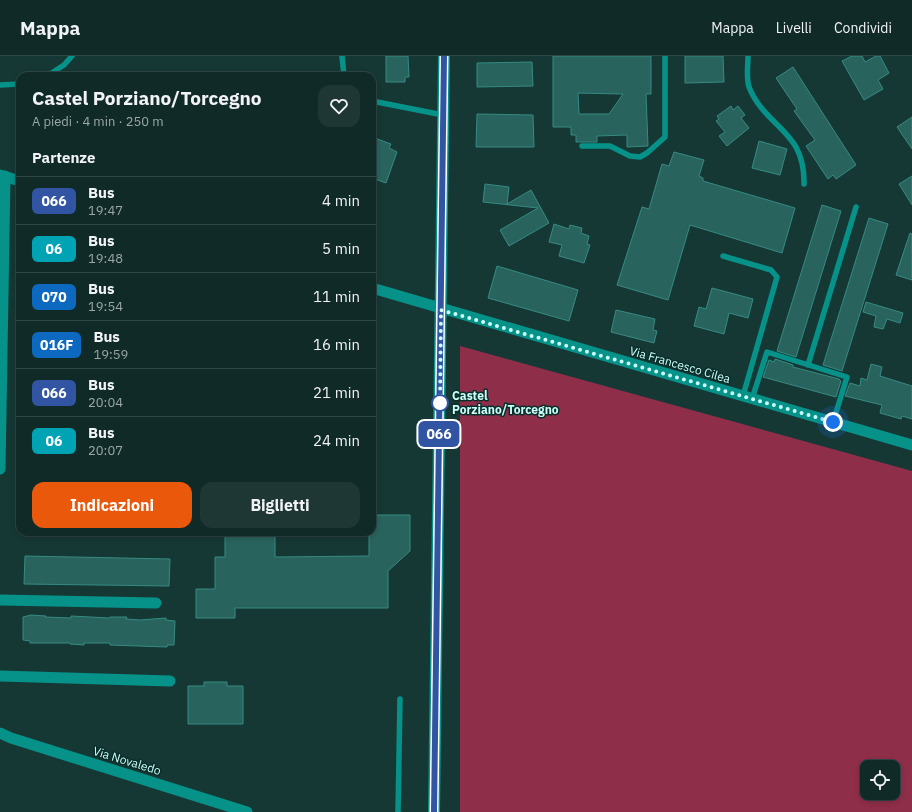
<!DOCTYPE html>
<html lang="it">
<head>
<meta charset="utf-8">
<style>
	:root { --surface:#102a28; --page:#1e3634; --text:#f1f3f6; --muted:#9ca7a8; --line:#304645; --accent:#ea580c }
	body { margin:0; font-family:"IBM Plex Sans",sans-serif; background:var(--page); color:var(--text); height:100vh; display:flex; flex-direction:column; font-size:15px; white-space:nowrap }
	* { box-sizing:border-box; margin:0 }
	p { font-size:13px; color:var(--muted) }
	.icon { flex:none; width:22px; height:22px; fill:none; stroke:currentColor; stroke-width:2; stroke-linecap:round; stroke-linejoin:round }
	.map { position:relative; flex:1; overflow:hidden }
	.details { position:absolute; left:16px; top:16px; width:360px; height:464px; display:flex; flex-direction:column; background:var(--surface); border-radius:12px; box-shadow:0 2px 6px #0003,0 0 0 1px var(--line) }
	.details>* { flex:none }
	.badge { padding:0 8px; border-radius:6px; font-size:14px; line-height:26px }
	.controls { position:absolute; left:860px; top:704px; display:grid; gap:8px }
	.controls a { display:grid; place-items:center; width:40px; height:40px; border-radius:8px; background:var(--surface); box-shadow:0 2px 6px #0003,0 0 0 1px var(--line); font-size:20px }
	.you { position:absolute; width:20px; height:20px; margin:-10px; border:3px solid #fff; border-radius:50%; background:#1a73e8; box-shadow:0 0 0 6px #1a73e833 }
	.map>.badge { position:absolute; translate:-50% -50%; box-shadow:0 0 0 2px #fff }
	h2 { padding:0 16px; font-size:15px; line-height:36px }
	.round { display:grid; place-items:center; flex:none; width:42px; height:42px; border-radius:12px; background:var(--page) }
	.head { display:flex; align-items:center; justify-content:space-between; height:68px; padding:0 16px }
	h1 { font-size:19px; font-weight:800; line-height:30px }
	.cta { display:flex; gap:8px; margin-top:auto; padding:8px 16px }
	.cta a { flex:1; height:46px; border-radius:12px; background:var(--accent); color:#fff; font-size:16px; font-weight:800; line-height:46px; text-align:center }
	.cta a+a { background:var(--page); color:var(--text) }
	ul { padding:0; list-style:none }
	li { display:flex; align-items:center; gap:12px; height:48px; padding:0 16px; border-top:1px solid var(--line) }
	li div { flex:1 }
	li b { display:block; font-size:15px }
	li em { font-style:normal }
	li .badge { min-width:44px; font-weight:700; text-align:center }
	header { display:flex; align-items:center; gap:24px; box-sizing:border-box; height:56px; padding:0 20px; background:var(--surface); border-bottom:1px solid var(--line) }
	header strong { font-size:19px }
	nav { display:flex; gap:22px; margin-inline-start:auto; font-size:14px }
	.map>svg:first-child { display:block }
	.green { fill:#8f2e49; fill-rule:evenodd }
	.building { fill:#29635e; stroke:#368b83; fill-rule:evenodd }
	.lines { fill:none; stroke-linecap:round; stroke-linejoin:round }
	.service { stroke:#069289; stroke-width:5.5 }
	.minor { stroke:#069289; stroke-width:11 }
	.tertiary { stroke:#069289; stroke-width:12 }
	.line-casing { stroke:#fff; stroke-width:9 }
	.line { stroke:#3155a3; stroke-width:6 }
	.walk { stroke:#ccfef8; stroke-width:4; stroke-dasharray:0 7.2 }
	.stop-dot { fill:#fff; stroke:#3155a3; stroke-width:2 }
	.labels { text-anchor:middle; stroke-width:3; stroke-linejoin:round; paint-order:stroke }
	.street-label { font-size:12px; fill:#ccfef8; stroke:#092e2b }
	.stop-label { font-size:12px; font-weight:bold; fill:#ccfef8; stroke:#092e2b; text-anchor:start }
</style>
</head>
<body>
<header>
<strong>Mappa</strong>
<nav><a>Mappa</a><a>Livelli</a><a>Condividi</a></nav>
</header>
<div class="map">
<svg width="912" height="756" viewBox="0 0 912 756">
	<rect width="100%" height="100%" fill="#153835"/>
	<path class="green" d="M460 290 912 415V756H460ZM867 711H893V737H867Z"/>
	<g class="building">
		<path d="M386 0H408L409 21H405V26H386Z"/>
		<path d="M553 0H651V38H646L648 90 627 91V79L597 80V86H576V79H571V71H553ZM578 37 623 38 609 58H579Z"/>
		<path d="M685 0H723L724 26 685 27Z"/>
		<path d="M852 0H862L865 6 876 0H880L889 17 878 24 883 33 864 44 842 5Z"/>
		<path d="M532 6 533 30 477 31V7Z"/>
		<path d="M793 11 856 109 836 123 833 119 828 123 806 90 815 84 794 55 797 53 776 22Z"/>
		<path d="M731 50 733 54 738 50 745 59 741 62 749 72 727 90 719 80 725 76 716 65 719 63 717 60Z"/>
		<path d="M477 58 533 59 534 91H476Z"/>
		<path d="M912 61V93L897 71Z"/>
		<path d="M372 81 391 88 389 92 397 96 386 127 372 122Z"/>
		<path d="M759 85 787 93 780 119 752 112Z"/>
		<path d="M674 96 704 104 699 120 703 122V125L795 152 782 197 690 169 668 244 617 229 642 151 649 153 662 108 669 110Z"/>
		<path d="M912 120V149L899 128Z"/>
		<path d="M485 128 509 131 507 148 531 134 549 167 509 190 500 174 538 152 483 146Z"/>
		<path d="M822 149 841 155 796 301 777 295Z"/>
		<path d="M869 162 888 168 842 315 823 309Z"/>
		<path d="M554 168 569 173 570 169 582 172 581 177 589 180 587 188 590 189 584 207 559 200 562 189 549 186Z"/>
		<path d="M910 177 912 178V224L896 219Z"/>
		<path d="M497 210 578 234 569 265 488 242Z"/>
		<path d="M712 232 753 243 748 262 729 257 724 278 694 270 699 251 706 253Z"/>
		<path d="M866 246 903 257 900 267 887 263 883 273 874 271 876 260 863 256Z"/>
		<path d="M616 254 655 263 653 274 657 275 654 287 611 276Z"/>
		<path d="M775 303 793 309V311L839 323 841 325 836 341 763 321 769 304 774 306Z"/>
		<path d="M871 308 882 311 880 320 912 330V363L902 360 901 363 880 357 882 349 845 340 850 327 860 330 861 322 867 324Z"/>
		<path d="M372 459H410V495L388 515V552H235V562H196V533H215V501H225V476H275V501L369 500V476H372Z"/>
		<path d="M25 500 170 503 169 530 24 528Z"/>
		<path d="M31 559 46 560 45 561 71 562V560L110 562V561H127L126 563 140 564 166 562V564L175 565 174 589H167V591L110 589V587H84V589L70 588V587H30V585L23 584V561Z"/>
		<path d="M204 626H227V630H243V668H188V630H204Z"/>
	</g>
	<g class="lines">
		<g class="service">
			<path d="M342 0 344 20"/>
			<path d="M748 0C748 9 746 22 749 31 766 73 805 73 804 128"/>
			<path d="M47 20 64 9 72 0"/>
			<path d="M0 29 20 28"/>
			<path d="M372 45 443 59"/>
			<path d="M582 90H610L630 100 640 101 647 97 665 81V0"/>
			<path d="M723 200 771 214 777 221 743 340"/>
			<path d="M808 309 856 151"/>
			<path d="M752 343 767 296 847 321 833 366"/>
			<path d="M398 756 400 643"/>
		</g>
		<g class="minor">
			<path d="M0 119 20 125"/>
			<path d="M372 232 912 389"/>
			<path d="M0 413 5 120"/>
			<path d="M0 544 156 547"/>
			<path d="M0 620 170 625"/>
			<path d="M0 677 11 682 247 756"/>
		</g>
		<path class="tertiary" d="M434 756 444 0"/>
	</g>
	<g class="lines">
		<defs>
			<path id="line" d="M434 756 444 0"/>
		</defs>
		<use href="#line" class="line-casing"/>
		<use href="#line" class="line"/>
		<path class="walk" d="M440 347 441 254 833 366"/>
	</g>
	<circle class="stop-dot" cx="440" cy="347" r="8"/>
	<g class="labels">
		<g class="street-label">
			<text transform="translate(680 309) rotate(16)" y="4">Via Francesco Cilea</text>
			<text transform="translate(127 705) rotate(17)" y="4">Via Novaledo</text>
		</g>
		<g class="stop-label">
			<text x="452" y="344">Castel<tspan x="452" dy="14">Porziano/Torcegno</tspan></text>
		</g>
	</g>
</svg>
<div class="controls">
<a><svg class="icon" aria-label="locate" viewBox="0 0 24 24"><circle cx="12" cy="12" r="6"/><path d="M12 2v4M12 18v4M2 12h4M18 12h4"/></svg></a>
</div>
<div class="you" style="left:833px;top:366px"></div>
<b class="badge" style="left:439px;top:378px;background:#3155a3;color:#fff">066</b>
<section class="details">
<div class="head"><div><h1>Castel Porziano/Torcegno</h1><p>A piedi · 4 min · 250 m</p></div><a class="round"><svg class="icon" aria-label="heart" viewBox="0 0 24 24"><path d="M12 20l-8-8c-3-5 5-10 8-4 3-6 11-1 8 4z"/></svg></a></div>
<h2>Partenze</h2>
<ul>
<li><span class="badge" style="background:#3155a3;color:#fff">066</span><div><b>Bus</b><p>19:47</p></div><em>4 min</em></li>
<li><span class="badge" style="background:#00a3b4;color:#fff">06</span><div><b>Bus</b><p>19:48</p></div><em>5 min</em></li>
<li><span class="badge" style="background:#0c69bf;color:#fff">070</span><div><b>Bus</b><p>19:54</p></div><em>11 min</em></li>
<li><span class="badge" style="background:#0c69bf;color:#fff">016F</span><div><b>Bus</b><p>19:59</p></div><em>16 min</em></li>
<li><span class="badge" style="background:#3155a3;color:#fff">066</span><div><b>Bus</b><p>20:04</p></div><em>21 min</em></li>
<li><span class="badge" style="background:#00a3b4;color:#fff">06</span><div><b>Bus</b><p>20:07</p></div><em>24 min</em></li>
</ul>
<div class="cta"><a>Indicazioni</a><a>Biglietti</a></div>
</section>
</div>
</body>
</html>
